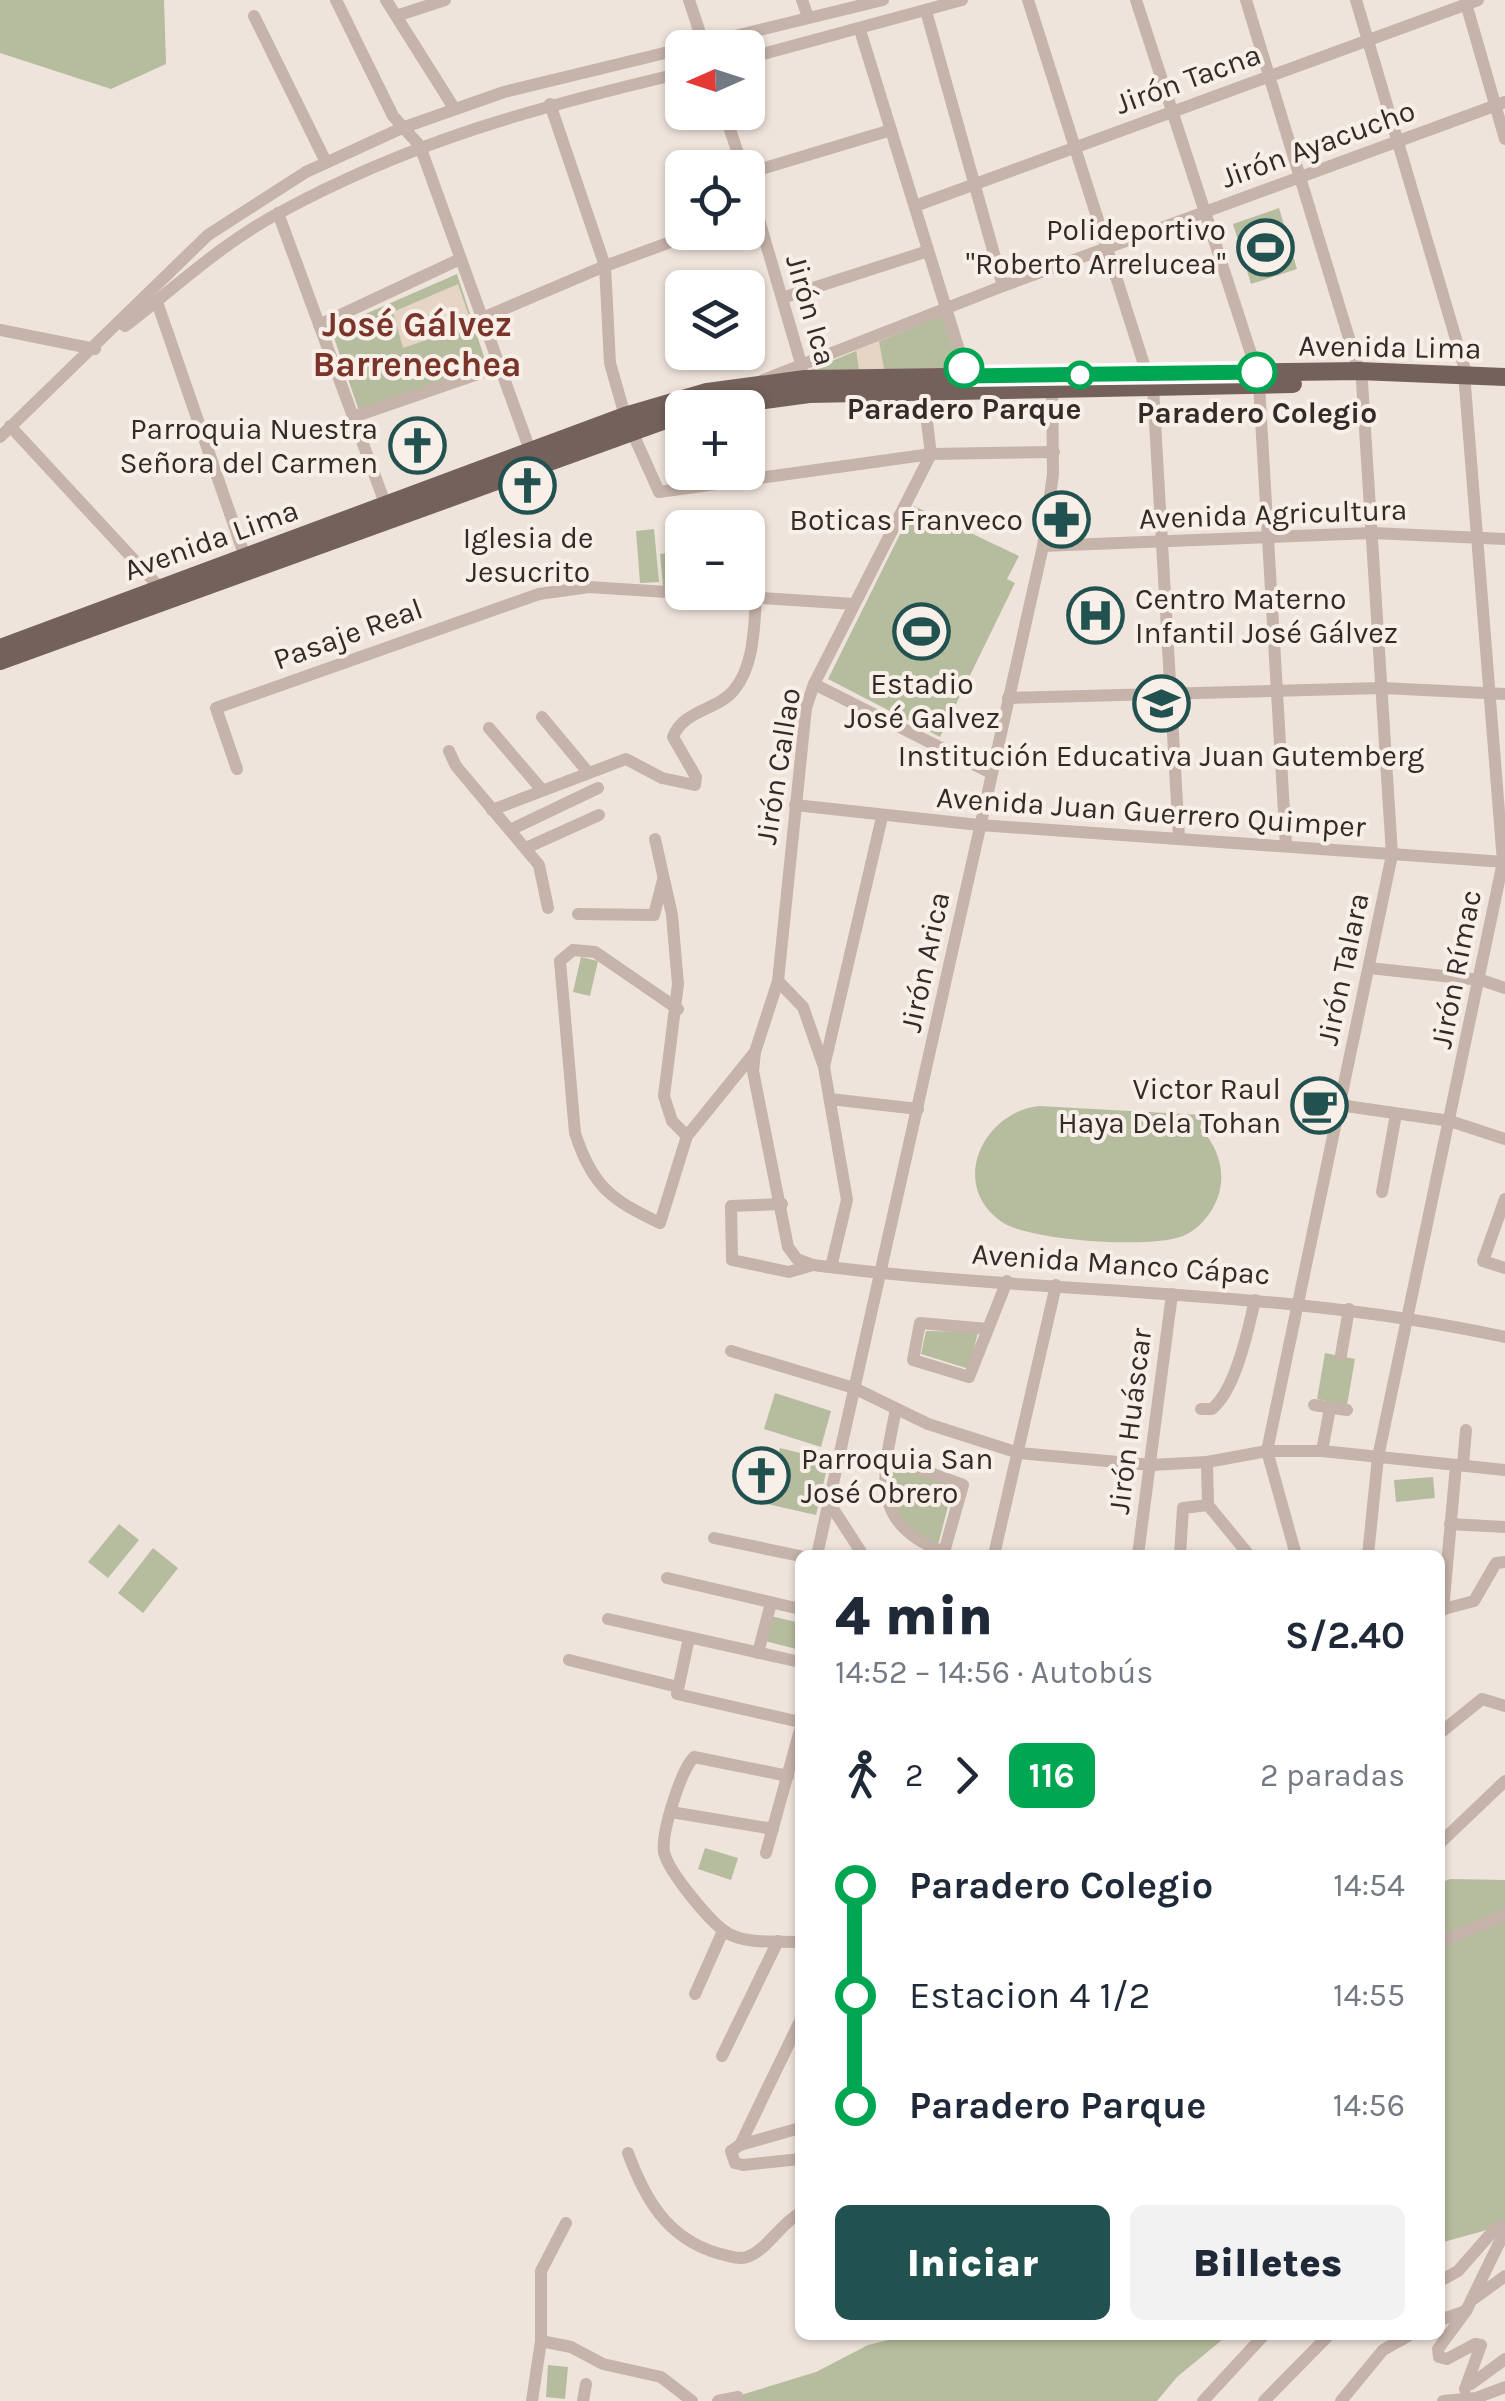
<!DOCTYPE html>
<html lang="es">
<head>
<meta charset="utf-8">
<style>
	:root { --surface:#fff; --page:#f2f2f3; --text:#1f2937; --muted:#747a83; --accent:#225250 }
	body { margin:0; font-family:Karla,sans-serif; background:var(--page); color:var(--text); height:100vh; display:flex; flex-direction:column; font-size:38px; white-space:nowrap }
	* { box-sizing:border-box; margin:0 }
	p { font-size:32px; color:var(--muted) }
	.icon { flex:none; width:55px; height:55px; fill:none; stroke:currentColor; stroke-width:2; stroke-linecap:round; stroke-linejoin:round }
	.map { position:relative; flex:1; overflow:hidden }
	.side { position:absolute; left:795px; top:1550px; width:650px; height:790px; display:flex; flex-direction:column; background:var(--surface); border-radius:15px; box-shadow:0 2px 8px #0004 }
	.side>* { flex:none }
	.badge { padding:0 20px; border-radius:15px; font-size:35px; line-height:65px }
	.needle { width:65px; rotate:267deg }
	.controls { position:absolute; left:665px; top:30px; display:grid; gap:20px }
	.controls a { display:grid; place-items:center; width:100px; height:100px; border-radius:15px; background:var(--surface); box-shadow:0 2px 8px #0004; font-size:50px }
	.map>.badge { position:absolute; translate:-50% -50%; box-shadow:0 0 0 5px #fff }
	.legs { display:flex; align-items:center; gap:15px; height:110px; padding:0 40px; font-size:32px }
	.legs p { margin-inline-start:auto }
	.headline { display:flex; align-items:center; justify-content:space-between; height:170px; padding:0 40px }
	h1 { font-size:55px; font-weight:800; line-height:75px }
	.button { display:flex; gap:20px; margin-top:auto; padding:20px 40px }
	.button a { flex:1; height:115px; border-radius:15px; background:var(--accent); color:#fff; font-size:40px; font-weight:800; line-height:115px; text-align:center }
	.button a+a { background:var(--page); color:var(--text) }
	ul { padding:0 40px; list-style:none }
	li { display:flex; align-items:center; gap:35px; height:110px; font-size:38px }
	li i { display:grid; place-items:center; width:15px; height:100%; margin:0 12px; background:currentColor }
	li i::after { content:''; width:25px; height:25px; margin:-12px; border:8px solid; border-radius:50%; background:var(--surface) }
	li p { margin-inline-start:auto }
	li:first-child i { background:linear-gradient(#0000 50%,currentColor 0) }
	li:last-child i { background:linear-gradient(currentColor 50%,#0000 0) }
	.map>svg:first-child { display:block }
	.green { fill:#b6bd9e }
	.plaza { fill:#e6d4c5 }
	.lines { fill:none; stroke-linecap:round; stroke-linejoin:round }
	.minor { stroke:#c6b3a9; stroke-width:12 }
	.major { stroke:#75615b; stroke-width:18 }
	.line-1-casing { stroke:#fff; stroke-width:22 }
	.line-1 { stroke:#00a651; stroke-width:15 }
	.stop-1-dot { fill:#fff; stroke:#00a651; stroke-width:5 }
	.labels { text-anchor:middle; stroke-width:8; stroke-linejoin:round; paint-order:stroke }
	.street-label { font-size:30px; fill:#342b28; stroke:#f7efe8 }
	.poi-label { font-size:30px; fill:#342b28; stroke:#f7efe8; text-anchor:end }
	.stop-label { font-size:30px; font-weight:bold; fill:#342b28; stroke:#f7efe8 }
	.quarter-label { font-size:35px; font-weight:bold; fill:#7b3429; stroke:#f7efe8 }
</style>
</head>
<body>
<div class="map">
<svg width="1505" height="2401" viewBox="0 0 1505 2401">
	<rect width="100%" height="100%" fill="#efe4dc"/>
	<g class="green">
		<path d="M0 0H164L166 64 111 89 0 53Z"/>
		<path d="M1279 208 1297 269 1251 284 1233 224Z"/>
		<path d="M457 274 488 369 359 411 331 329Z"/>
		<path d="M942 315 958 365 954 369 810 370Z"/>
		<path d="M914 506 1019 556 1007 579 1015 583 940 737 828 679Z"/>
		<path d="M654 529 659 582 640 583 636 531Z"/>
		<path d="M678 552 681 584 663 586 660 554Z"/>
		<path d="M581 957 598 961 590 996 573 992Z"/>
		<path d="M1039 1106 1203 1115 1200 1128C1220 1148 1228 1178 1215 1204 1208 1218 1197 1230 1183 1236 1152 1249 1029 1241 1002 1222 948 1185 983 1112 1039 1106Z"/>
		<path d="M926 1331 978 1332 969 1369 921 1354Z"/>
		<path d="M1325 1353 1355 1359 1347 1405 1317 1399Z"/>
		<path d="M775 1393 831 1411 821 1447 764 1429Z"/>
		<path d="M780 1448 829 1460 816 1515 767 1504Z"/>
		<path d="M891 1461 953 1487 938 1545C894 1527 891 1503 891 1461Z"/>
		<path d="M1433 1477 1435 1498 1396 1502 1394 1480Z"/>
		<path d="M119 1524 139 1540 108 1578 88 1562Z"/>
		<path d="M153 1548 178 1568 143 1613 118 1593Z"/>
		<path d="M771 1616 800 1623V1650L765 1641Z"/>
		<path d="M705 1848 738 1858 731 1880 698 1869Z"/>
		<path d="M1450 1879 1505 1880V2225L1440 2243V1883Z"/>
		<path d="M909 2335H1228L1177 2377 1157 2401H736L744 2394 816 2372 868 2345Z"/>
		<path d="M548 2365 568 2367 565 2399 546 2397Z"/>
	</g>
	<g class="plaza">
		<path d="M458 284 472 325 403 348 393 312Z"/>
		<path d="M879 341 884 369 859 370 856 349Z"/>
	</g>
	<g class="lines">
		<g class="minor">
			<path d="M336 0 393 116 420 146 531 453"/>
			<path d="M386 0 454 108"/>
			<path d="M689 0 703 42"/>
			<path d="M802 0 808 17"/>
			<path d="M1028 0 1147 374"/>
			<path d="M1136 0 1257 372"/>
			<path d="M1246 0 1359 371"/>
			<path d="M1356 0 1466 373"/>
			<path d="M1465 0 1505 139"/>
			<path d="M926 11 1003 286"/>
			<path d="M254 16 326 162"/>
			<path d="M396 16 445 0"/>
			<path d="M860 30 967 376"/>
			<path d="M748 58 962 0"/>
			<path d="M550 104 605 266 610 363 625 416 659 492 931 454 1054 452"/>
			<path d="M724 112 743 168"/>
			<path d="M748 173 891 130"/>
			<path d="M748 182 802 367"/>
			<path d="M915 206 1478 0"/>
			<path d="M278 213 386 506"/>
			<path d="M782 298 928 251"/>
			<path d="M157 302 245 557"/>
			<path d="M480 319 605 266 698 232"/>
			<path d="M319 325 458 260"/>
			<path d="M125 326C175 288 222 243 279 213 411 141 537 107 682 73"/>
			<path d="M0 330 95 349"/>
			<path d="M763 380 1003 286 1505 102"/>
			<path d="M1259 385 1286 846"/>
			<path d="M1153 387 1179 838"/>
			<path d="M353 417 498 367"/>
			<path d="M10 426 160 588"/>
			<path d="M0 437 208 235 306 172 402 128 504 92 883 0"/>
			<path d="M1043 546 1372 533 1505 539"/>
			<path d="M814 684 991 773"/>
			<path d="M1008 698 1383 688 1505 694"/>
			<path d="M542 717 587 771"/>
			<path d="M489 728 542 790"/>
			<path d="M449 751 456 766 539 865 548 908"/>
			<path d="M237 769 216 708 539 594 589 587 854 604"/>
			<path d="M795 805 979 825 1505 862"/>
			<path d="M492 810 626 759 662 778 695 785 696 777 673 737C683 710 718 710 734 690 754 666 754 628 756 599"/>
			<path d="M510 830 598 788"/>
			<path d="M655 839 672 915 678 984 664 1096 672 1121 687 1136"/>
			<path d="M526 848 599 815"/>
			<path d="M578 914 654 915 663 880"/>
			<path d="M1369 968 1481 980 1505 988"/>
			<path d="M778 981 803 1007 823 1064"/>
			<path d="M678 1009 595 952 573 950 560 961 575 1133C592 1186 611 1200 660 1223L687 1136 755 1052"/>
			<path d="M830 1099 918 1109"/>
			<path d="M1339 1105 1450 1121 1505 1139"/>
			<path d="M1382 1192 1396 1114"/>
			<path d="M1505 1199 1483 1261 1505 1268"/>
			<path d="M782 1204 731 1206 732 1260 789 1272 813 1265C1043 1295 1277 1287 1505 1337"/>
			<path d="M813 1265 797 1259 788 1247 753 1071 755 1052 778 981 806 708 814 684 931 454 923 391"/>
			<path d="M831 1267 847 1200 824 1067 882 817"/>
			<path d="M988 1329 920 1323 913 1360 969 1377 1007 1281"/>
			<path d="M731 1351 854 1388 928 1424 1019 1453 1151 1465 1207 1462 1267 1451H1322L1505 1470"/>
			<path d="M1341 1355 1349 1309"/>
			<path d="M1314 1405 1347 1410"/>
			<path d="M1201 1409H1212C1236 1389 1248 1330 1255 1300"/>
			<path d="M1322 1451 1330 1408"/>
			<path d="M886 1457 963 1485 944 1552C868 1524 883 1474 896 1409"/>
			<path d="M1207 1462 1208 1505 1249 1555"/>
			<path d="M1463 1465 1466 1430"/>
			<path d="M828 1501 863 1555"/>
			<path d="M1450 1524 1505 1527"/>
			<path d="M714 1538 800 1556"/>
			<path d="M817 1555 1043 546 1053 474 1052 383"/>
			<path d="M994 1555 1056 1285"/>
			<path d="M1138 1555 1172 1294"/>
			<path d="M1180 1555 1183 1508 1208 1505"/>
			<path d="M1296 1555 1267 1451 1392 855 1362 382"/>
			<path d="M1368 1555 1378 1457 1503 862 1465 386"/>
			<path d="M667 1578 800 1609"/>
			<path d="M1440 1610 1474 1601 1496 1563 1505 1562"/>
			<path d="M1443 1610 1456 1465"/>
			<path d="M608 1619 800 1662"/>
			<path d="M689 1638 677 1694 800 1722"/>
			<path d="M758 1653 771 1603"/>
			<path d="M569 1660 678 1687"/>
			<path d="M1440 1733 1482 1699 1505 1706"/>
			<path d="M788 1776 694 1757C681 1770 661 1833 664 1852 668 1871 713 1927 731 1935 751 1944 779 1941 800 1942"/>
			<path d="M671 1812 773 1829"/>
			<path d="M1440 1843 1505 1781"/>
			<path d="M766 1853 800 1730"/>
			<path d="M1440 1942 1505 1915"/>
			<path d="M695 1994 723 1931"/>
			<path d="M800 2021 740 2145 731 2151 735 2163 743 2165 800 2159"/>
			<path d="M722 2056 778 1941"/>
			<path d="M740 2145 800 2128"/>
			<path d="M628 2153C645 2199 667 2238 717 2253 726 2255 738 2260 747 2257 766 2251 781 2223 800 2213"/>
			<path d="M1440 2281 1458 2271 1494 2230 1499 2226 1505 2230"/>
			<path d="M1475 2298 1505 2276"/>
			<path d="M1440 2320 1466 2311"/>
			<path d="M541 2341 571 2347 603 2364 661 2377 692 2401"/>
			<path d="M1471 2384 1505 2359"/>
			<path d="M1465 2389 1481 2345 1475 2344 1447 2359 1439 2357 1438 2349 1466 2311 1505 2231"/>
			<path d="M532 2401 541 2341V2271L566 2223"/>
			<path d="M583 2401 586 2384"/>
			<path d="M718 2401 738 2397"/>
			<path d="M1203 2401 1264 2335"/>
			<path d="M1264 2401 1329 2335"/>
			<path d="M1341 2401 1383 2350 1410 2335"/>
			<path d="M1443 2401 1476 2398 1505 2387"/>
		</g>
		<g class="major">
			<path d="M705 408 809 394 1293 384"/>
			<path d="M0 648 625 416 707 392 805 379 1359 371 1505 377"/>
			<path d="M0 661 682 414"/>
		</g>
	</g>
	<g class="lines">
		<defs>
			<path id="line-1" d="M964 368 967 376 1257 372"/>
		</defs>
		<use href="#line-1" class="line-1-casing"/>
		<use href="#line-1" class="line-1"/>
	</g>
	<defs>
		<symbol id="stadium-ring" viewBox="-11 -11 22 22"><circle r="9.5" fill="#f7efe8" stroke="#225250" stroke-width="1.5"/><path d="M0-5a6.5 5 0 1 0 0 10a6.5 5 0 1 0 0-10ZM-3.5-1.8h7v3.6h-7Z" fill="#225250"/></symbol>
		<symbol id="church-ring" viewBox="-11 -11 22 22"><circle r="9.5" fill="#f7efe8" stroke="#225250" stroke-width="1.5"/><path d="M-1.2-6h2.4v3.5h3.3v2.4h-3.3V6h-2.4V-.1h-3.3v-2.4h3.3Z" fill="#225250"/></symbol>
		<symbol id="pharmacy-ring" viewBox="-11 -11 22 22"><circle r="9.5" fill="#f7efe8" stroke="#225250" stroke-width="1.5"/><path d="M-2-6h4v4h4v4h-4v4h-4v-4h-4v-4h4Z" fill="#225250"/></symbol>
		<symbol id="hospital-ring" viewBox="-11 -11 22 22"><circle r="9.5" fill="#f7efe8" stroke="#225250" stroke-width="1.5"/><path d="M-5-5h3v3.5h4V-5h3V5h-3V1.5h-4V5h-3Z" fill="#225250"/></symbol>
		<symbol id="school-ring" viewBox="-11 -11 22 22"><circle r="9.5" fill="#f7efe8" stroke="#225250" stroke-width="1.5"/><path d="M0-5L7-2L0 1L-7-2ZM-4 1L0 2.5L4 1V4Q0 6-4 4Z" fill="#225250"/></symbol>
		<symbol id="cafe-ring" viewBox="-11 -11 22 22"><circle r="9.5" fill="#f7efe8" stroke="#225250" stroke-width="1.5"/><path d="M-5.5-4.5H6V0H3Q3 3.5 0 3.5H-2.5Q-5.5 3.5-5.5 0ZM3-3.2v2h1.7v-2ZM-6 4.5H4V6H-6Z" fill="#225250"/></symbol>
	</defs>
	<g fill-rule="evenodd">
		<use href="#stadium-ring" x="1234" y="216" width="63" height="63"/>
		<use href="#church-ring" x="386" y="414" width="63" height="63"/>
		<use href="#church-ring" x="496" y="454" width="63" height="63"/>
		<use href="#pharmacy-ring" x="1030" y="488" width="63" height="63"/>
		<use href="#hospital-ring" x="1064" y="584" width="63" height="63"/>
		<use href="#stadium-ring" x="890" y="600" width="63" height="63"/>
		<use href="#school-ring" x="1130" y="672" width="63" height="63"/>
		<use href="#cafe-ring" x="1288" y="1074" width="63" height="63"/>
		<use href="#church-ring" x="730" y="1444" width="63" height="63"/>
	</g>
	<g class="stop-1-dot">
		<circle cx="964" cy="368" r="18"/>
		<circle cx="1257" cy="372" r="18"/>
		<circle cx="1080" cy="375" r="12"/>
	</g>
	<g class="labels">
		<g class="street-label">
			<text transform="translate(1188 79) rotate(-20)" y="10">Jirón Tacna</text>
			<text transform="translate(1318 144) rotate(-20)" y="10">Jirón Ayacucho</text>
			<text transform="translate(811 310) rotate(74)" y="10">Jirón Ica</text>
			<text transform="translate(1390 347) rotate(1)" y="10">Avenida Lima</text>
			<text transform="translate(1273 514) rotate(-2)" y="10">Avenida Agricultura</text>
			<text transform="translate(211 540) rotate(-20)" y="10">Avenida Lima</text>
			<text transform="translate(348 634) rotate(-20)" y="10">Pasaje Real</text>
			<text transform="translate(778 766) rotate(-81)" y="10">Jirón Callao</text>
			<text transform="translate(1151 812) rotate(4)" y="10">Avenida Juan Guerrero Quimper</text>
			<text transform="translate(925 962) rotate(-78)" y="10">Jirón Arica</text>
			<text transform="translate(1343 969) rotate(-78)" y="10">Jirón Talara</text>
			<text transform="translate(1456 969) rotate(-79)" y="10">Jirón Rímac</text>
			<text transform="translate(1121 1264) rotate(4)" y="10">Avenida Manco Cápac</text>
			<text transform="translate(1130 1421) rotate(-83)" y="10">Jirón Huáscar</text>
		</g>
		<g class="poi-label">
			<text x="1226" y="240">Polideportivo<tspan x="1226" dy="34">"Roberto Arrelucea"</tspan></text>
			<text x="378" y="439">Parroquia Nuestra<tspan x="378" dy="34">Señora del Carmen</tspan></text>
			<text x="1023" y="530">Boticas Franveco</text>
			<text x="528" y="548" text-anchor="middle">Iglesia de<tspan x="528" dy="34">Jesucrito</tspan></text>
			<text x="1135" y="609" text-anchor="start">Centro Materno<tspan x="1135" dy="34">Infantil José Gálvez</tspan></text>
			<text x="922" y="694" text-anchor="middle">Estadio<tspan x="922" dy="34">José Galvez</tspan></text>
			<text x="1161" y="766" text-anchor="middle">Institución Educativa Juan Gutemberg</text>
			<text x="1281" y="1099">Victor Raul<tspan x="1281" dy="34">Haya Dela Tohan</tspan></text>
			<text x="801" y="1469" text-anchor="start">Parroquia San<tspan x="801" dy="34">José Obrero</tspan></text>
		</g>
		<g class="stop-label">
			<text x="964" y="419">Paradero Parque</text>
			<text x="1257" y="423">Paradero Colegio</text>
		</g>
		<g class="quarter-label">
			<text x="417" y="336">José Gálvez<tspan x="417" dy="40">Barrenechea</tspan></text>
		</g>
	</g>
</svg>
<div class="controls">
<a><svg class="needle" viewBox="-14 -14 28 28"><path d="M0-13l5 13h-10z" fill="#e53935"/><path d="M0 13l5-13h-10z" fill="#747a83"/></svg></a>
<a><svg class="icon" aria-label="locate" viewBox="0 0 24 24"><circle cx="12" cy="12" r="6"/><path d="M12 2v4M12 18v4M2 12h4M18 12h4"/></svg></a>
<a><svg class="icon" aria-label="layers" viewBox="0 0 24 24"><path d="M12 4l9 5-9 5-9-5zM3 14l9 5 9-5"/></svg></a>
<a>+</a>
<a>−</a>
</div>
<section class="side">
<div class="headline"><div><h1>4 min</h1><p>14:52 – 14:56 · Autobús</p></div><b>S/2.40</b></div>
<div class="legs"><svg class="icon" aria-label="walk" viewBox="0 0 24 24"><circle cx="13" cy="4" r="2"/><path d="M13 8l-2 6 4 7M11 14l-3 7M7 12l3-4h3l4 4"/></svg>2<svg class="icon" aria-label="forward" viewBox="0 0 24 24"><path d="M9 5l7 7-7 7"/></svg><b class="badge" style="background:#00a651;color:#fff">116</b><p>2 paradas</p></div>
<ul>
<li><i style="color:#00a651"></i><b>Paradero Colegio</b><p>14:54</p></li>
<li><i style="color:#00a651"></i><span>Estacion 4 1/2</span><p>14:55</p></li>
<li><i style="color:#00a651"></i><b>Paradero Parque</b><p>14:56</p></li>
</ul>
<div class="button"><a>Iniciar</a><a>Billetes</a></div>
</section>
</div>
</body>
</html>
